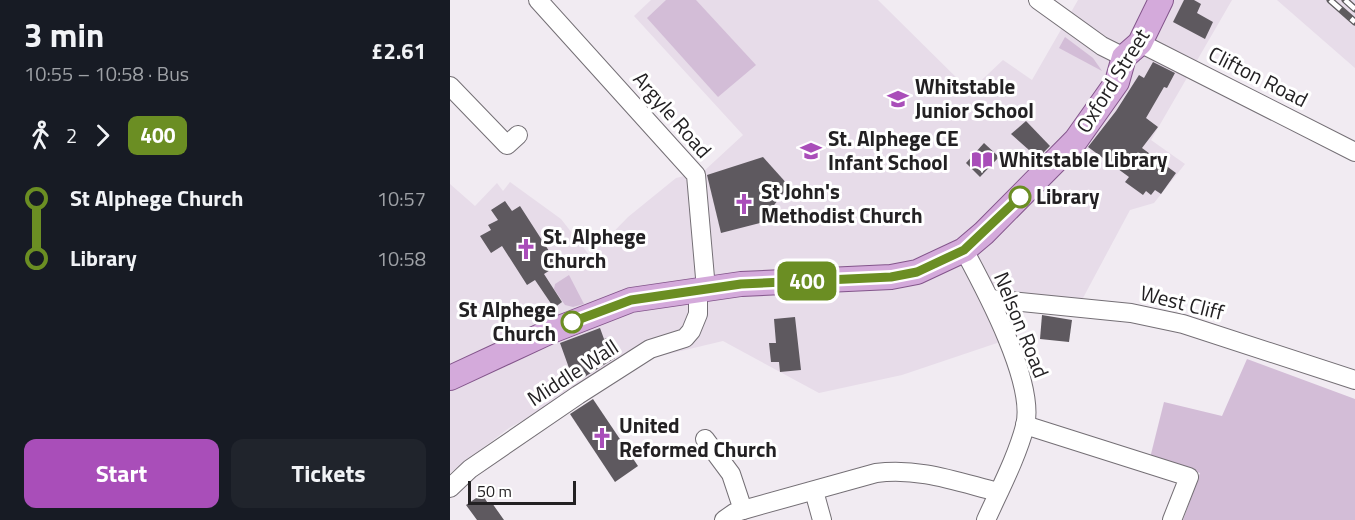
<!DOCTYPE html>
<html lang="en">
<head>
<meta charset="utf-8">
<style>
	:root { --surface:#171b24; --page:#20242c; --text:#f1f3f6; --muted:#9ea1a6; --accent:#a94eb9 }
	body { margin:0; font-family:"Titillium Web",sans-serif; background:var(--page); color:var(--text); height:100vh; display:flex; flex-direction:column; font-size:22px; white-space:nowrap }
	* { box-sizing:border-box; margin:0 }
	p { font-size:20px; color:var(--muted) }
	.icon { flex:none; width:33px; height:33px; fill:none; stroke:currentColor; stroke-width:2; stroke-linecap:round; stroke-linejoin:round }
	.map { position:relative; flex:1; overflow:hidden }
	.drawer { display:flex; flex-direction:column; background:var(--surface); width:450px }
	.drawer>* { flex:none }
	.badge { padding:0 12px; border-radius:9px; font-size:21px; line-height:39px }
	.scale { position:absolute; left:18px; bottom:15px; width:108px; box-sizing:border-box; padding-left:6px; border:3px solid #232123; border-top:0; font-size:16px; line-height:21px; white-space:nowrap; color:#232123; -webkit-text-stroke:4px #fff; paint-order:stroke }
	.map>.badge { position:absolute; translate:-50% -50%; box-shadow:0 0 0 3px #fff }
	.legs { display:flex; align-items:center; gap:9px; height:66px; padding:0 24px; font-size:20px }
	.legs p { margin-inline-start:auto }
	.headline { display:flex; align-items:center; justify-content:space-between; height:102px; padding:0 24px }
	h1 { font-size:33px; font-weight:700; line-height:45px }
	.button { display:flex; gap:12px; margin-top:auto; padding:12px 24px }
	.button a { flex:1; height:69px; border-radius:12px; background:var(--accent); color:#fff; font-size:24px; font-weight:700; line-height:69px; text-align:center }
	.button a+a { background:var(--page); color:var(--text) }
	ul { padding:0 24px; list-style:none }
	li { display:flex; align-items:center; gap:21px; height:60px; font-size:22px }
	li i { display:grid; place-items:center; width:9px; height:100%; margin:0 8px; background:currentColor }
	li i::after { content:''; width:15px; height:15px; margin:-8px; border:4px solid; border-radius:50%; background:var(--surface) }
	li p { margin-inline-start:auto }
	li:first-child i { background:linear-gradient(#0000 50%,currentColor 0) }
	li:last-child i { background:linear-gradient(currentColor 50%,#0000 0) }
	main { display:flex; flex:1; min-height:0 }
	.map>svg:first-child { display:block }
	.built { fill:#e7dce9 }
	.green { fill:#d3bdd7 }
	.building { fill:#5e595f }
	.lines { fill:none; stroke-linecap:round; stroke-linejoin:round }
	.minor-casing { stroke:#746f75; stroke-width:20 }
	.major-casing { stroke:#83558b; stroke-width:26 }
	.minor { stroke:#fff; stroke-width:18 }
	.major { stroke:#d4aadb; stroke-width:24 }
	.rail-casing { stroke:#5e5b5e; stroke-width:7 }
	.rail { stroke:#fff; stroke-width:4.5; stroke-dasharray:14; stroke-linecap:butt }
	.line-1-casing { stroke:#fff; stroke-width:14 }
	.line-1 { stroke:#6b8e23; stroke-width:9 }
	.stop-1-dot { fill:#fff; stroke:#6b8e23; stroke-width:3 }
	.labels { text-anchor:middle; stroke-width:6; stroke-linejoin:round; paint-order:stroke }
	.street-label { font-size:21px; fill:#232123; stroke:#fff }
	.poi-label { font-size:21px; font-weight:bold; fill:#232123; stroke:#fff; text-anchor:start }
	.stop-label { font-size:21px; font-weight:bold; fill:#232123; stroke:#fff; text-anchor:start }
</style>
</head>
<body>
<main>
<section class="drawer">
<div class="headline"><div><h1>3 min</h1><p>10:55 – 10:58 · Bus</p></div><b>£2.61</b></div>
<div class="legs"><svg class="icon" aria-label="walk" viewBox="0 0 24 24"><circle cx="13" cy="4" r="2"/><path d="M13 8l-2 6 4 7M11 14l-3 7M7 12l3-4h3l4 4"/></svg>2<svg class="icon" aria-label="forward" viewBox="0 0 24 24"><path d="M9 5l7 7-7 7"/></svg><b class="badge" style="background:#6b8e23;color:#fff">400</b></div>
<ul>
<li><i style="color:#6b8e23"></i><b>St Alphege Church</b><p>10:57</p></li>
<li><i style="color:#6b8e23"></i><b>Library</b><p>10:58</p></li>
</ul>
<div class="button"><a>Start</a><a>Tickets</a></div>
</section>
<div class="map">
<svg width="905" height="520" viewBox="0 0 905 520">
	<rect width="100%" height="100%" fill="#f1ebf2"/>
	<g class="built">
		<path d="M201 0H428L520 91 553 60 582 80 628 0H782L701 140 735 164 704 203 680 210 633 298 542 315 553 341 452 375 369 393 273 341 176 364 59 428 0 473V184L25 206 47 183 53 191 60 182 111 219 140 256 178 217 226 178 254 171 293 135 184 16Z"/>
		<path d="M827 0H905V68Z"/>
	</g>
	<g class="green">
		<path d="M216 0H246L306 65 268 97 197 18Z"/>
		<path d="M615 37 643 58 652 71 609 48Z"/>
		<path d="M119 275 134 304 123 307 115 305 104 289 105 284Z"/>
		<path d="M797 359 905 399V520H733L750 473 700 458 714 402 772 416Z"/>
	</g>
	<g class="building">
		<path d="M734 0H744L751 4 747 13 763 22 755 39 723 22Z"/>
		<path d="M703 62 725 73 717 88 714 87 696 118 708 127 692 148 726 173 711 194 705 190 701 195 696 191 693 195 675 182 679 177 638 147 666 111 689 75 694 78Z"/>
		<path d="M576 121 600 146 588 158 561 134Z"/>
		<path d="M534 143 549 157 530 177 516 163Z"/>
		<path d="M313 157 339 186 310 223 271 233 257 175Z"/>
		<path d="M55 201 62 211 70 206 108 265 94 274 112 302 104 308 85 280 77 285 52 246 41 253 30 236 41 230 38 225 48 220 41 210Z"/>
		<path d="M592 315 622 320 619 342 590 339Z"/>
		<path d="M345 317 351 370 330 372 329 362H321L319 343H326L324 319Z"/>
		<path d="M150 328 154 339 157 338 165 358 128 381 123 367 119 368 110 343Z"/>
		<path d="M143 399 188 466 165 482 120 414Z"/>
		<path d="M32 494 39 505 42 503 54 520H27L16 505Z"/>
	</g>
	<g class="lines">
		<defs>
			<g id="minor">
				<path d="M88 0 246 175 256 289"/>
				<path d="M588 0 652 46 674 57"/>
				<path d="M690 43 905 152"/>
				<path d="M0 86 57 145 68 135"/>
				<path d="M514 250C535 289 586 383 575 426 567 457 549 491 536 520"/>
				<path d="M541 299 681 313 733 324 905 380"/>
				<path d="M575 425 739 477 722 520"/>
				<path d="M255 439 281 474 293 510"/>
				<path d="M0 488 20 469 128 395 200 349 235 338 241 331 248 314V290"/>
				<path d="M364 491 372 520"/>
				<path d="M274 520 284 513 293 510 426 473C468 467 508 482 548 492"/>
			</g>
			<path id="major" d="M0 378 99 332 181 300 291 284 441 277 467 272 514 250 534 233 626 140 667 82 674 57 690 43 711 0"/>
		</defs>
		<use href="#minor" class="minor-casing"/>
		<use href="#major" class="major-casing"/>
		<use href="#minor" class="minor"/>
		<use href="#major" class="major"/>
		<defs>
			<g id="rail">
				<path d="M880 0 905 22"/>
				<path d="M895 0 905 9"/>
			</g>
		</defs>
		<use href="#rail" class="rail-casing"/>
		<use href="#rail" class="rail"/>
	</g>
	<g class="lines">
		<defs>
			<path id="line-1" d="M122 322 181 300 291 284 441 277 467 272 514 250 570 197"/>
		</defs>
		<use href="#line-1" class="line-1-casing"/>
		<use href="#line-1" class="line-1"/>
	</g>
	<defs>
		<symbol id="school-bare" viewBox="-9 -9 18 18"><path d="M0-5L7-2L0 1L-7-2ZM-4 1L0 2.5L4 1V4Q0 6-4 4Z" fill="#a94eb9" stroke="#fff" stroke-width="2.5" paint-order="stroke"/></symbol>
		<symbol id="library-bare" viewBox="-9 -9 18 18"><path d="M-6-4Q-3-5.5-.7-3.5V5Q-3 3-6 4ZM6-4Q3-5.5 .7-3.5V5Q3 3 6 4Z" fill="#a94eb9" stroke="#fff" stroke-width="2.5" paint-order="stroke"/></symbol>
		<symbol id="church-bare" viewBox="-9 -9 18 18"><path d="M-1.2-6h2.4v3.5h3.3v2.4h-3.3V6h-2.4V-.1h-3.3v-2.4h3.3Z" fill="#a94eb9" stroke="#fff" stroke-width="2.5" paint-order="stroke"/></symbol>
	</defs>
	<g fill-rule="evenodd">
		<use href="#school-bare" x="433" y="84" width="30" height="30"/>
		<use href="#school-bare" x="346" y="136" width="30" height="30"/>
		<use href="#library-bare" x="517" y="145" width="30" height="30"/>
		<use href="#church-bare" x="279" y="189" width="30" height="30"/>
		<use href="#church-bare" x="61" y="234" width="30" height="30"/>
		<use href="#church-bare" x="137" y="423" width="30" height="30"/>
	</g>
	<g class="stop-1-dot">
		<circle cx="570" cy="197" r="10"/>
		<circle cx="122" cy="322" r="10"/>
	</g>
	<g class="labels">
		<g class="street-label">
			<text transform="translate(808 77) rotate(27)" y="7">Clifton Road</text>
			<text transform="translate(663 81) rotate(-58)" y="7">Oxford Street</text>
			<text transform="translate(222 115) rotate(49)" y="7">Argyle Road</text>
			<text transform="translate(732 303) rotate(14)" y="7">West Cliff</text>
			<text transform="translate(571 325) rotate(68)" y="7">Nelson Road</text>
			<text transform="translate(123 373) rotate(-33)" y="7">Middle Wall</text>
		</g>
		<g class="poi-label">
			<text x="465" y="94">Whitstable<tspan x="465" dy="24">Junior School</tspan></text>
			<text x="378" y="146">St. Alphege CE<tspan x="378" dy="24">Infant School</tspan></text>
			<text x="549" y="167">Whitstable Library</text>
			<text x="311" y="199">St John's<tspan x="311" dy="24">Methodist Church</tspan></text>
			<text x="93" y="244">St. Alphege<tspan x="93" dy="24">Church</tspan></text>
			<text x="169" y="433">United<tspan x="169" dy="24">Reformed Church</tspan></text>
		</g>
		<g class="stop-label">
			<text x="586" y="204">Library</text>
			<text x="106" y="317" text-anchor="end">St Alphege<tspan x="106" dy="24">Church</tspan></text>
		</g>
	</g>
</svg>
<div class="scale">50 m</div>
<b class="badge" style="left:357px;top:281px;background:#6b8e23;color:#fff">400</b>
</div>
</main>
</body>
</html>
